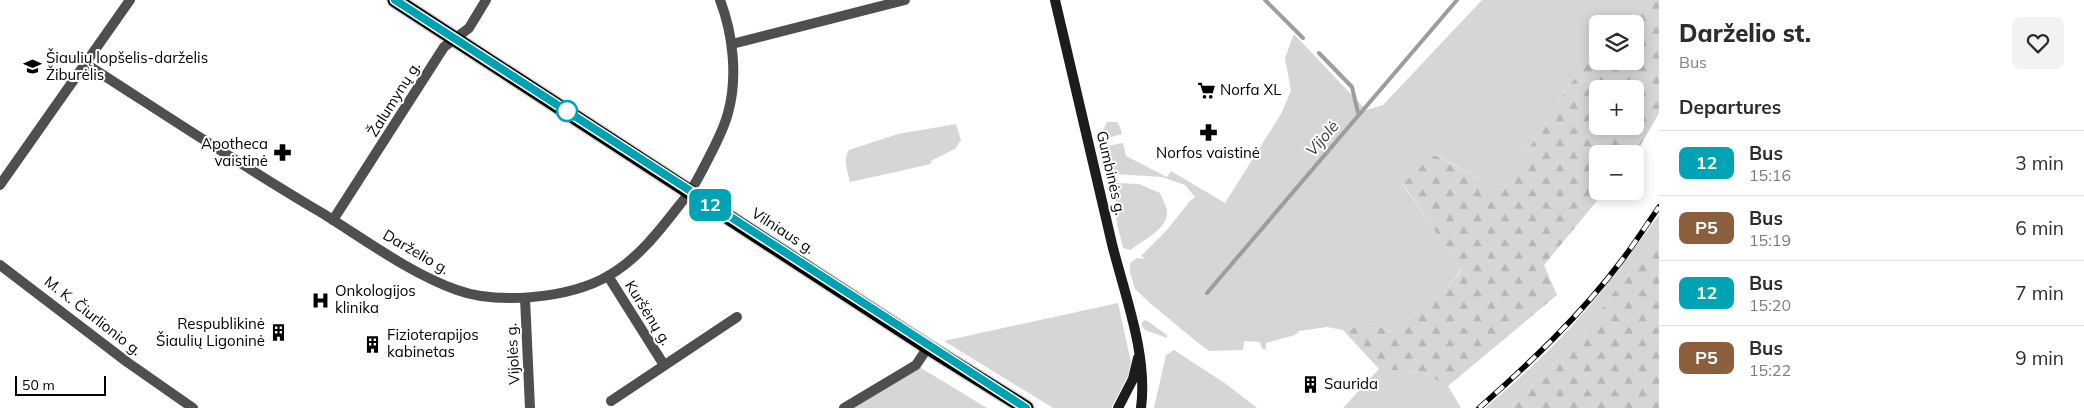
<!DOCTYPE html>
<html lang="en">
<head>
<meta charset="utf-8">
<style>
	:root { --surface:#fff; --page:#f2f2f3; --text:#2b2b33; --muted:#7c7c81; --line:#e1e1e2 }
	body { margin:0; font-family:Mulish,sans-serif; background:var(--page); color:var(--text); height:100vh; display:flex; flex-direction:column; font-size:19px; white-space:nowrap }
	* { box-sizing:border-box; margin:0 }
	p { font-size:16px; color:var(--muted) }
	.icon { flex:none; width:28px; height:28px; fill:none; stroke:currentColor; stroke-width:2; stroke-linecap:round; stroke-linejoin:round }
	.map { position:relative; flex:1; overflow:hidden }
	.side { display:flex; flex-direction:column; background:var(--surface); width:425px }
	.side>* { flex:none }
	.badge { padding:0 10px; border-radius:8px; font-size:18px; line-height:32px }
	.controls { position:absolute; left:1589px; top:15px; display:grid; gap:10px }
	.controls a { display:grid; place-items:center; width:55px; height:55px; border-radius:8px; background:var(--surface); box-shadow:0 2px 12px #0003; font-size:25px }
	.scale { position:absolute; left:15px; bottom:12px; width:91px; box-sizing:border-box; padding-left:5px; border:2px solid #000; border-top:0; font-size:14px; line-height:18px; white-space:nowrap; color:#000; -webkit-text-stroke:4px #fff; paint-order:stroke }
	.map>.badge { position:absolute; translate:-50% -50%; box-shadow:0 0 0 2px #fff }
	h2 { padding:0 20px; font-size:19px; line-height:45px }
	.round { display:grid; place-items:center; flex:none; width:52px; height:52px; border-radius:8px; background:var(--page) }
	.overview { display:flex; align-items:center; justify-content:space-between; height:85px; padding:0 20px }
	h1 { font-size:24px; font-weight:800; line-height:38px }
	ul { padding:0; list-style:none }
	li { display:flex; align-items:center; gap:15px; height:65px; padding:0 20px; border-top:1px solid var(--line) }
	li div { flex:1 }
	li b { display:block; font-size:19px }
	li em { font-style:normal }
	li .badge { min-width:55px; font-weight:700; text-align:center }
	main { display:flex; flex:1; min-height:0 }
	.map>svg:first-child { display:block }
	.grass { fill:#d6d6d6 }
	.forest { fill:url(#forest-firs); fill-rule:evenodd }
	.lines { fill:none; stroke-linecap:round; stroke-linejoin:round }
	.stream { stroke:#9d9d9d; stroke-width:4 }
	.highway-casing { stroke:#dbdbdb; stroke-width:18 }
	.street { stroke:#4f4f4f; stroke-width:10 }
	.secondary { stroke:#1c1c1c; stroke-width:10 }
	.highway { stroke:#000; stroke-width:15 }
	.rail-casing { stroke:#000; stroke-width:5.5 }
	.rail { stroke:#fff; stroke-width:4; stroke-dasharray:11; stroke-linecap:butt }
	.line-casing { stroke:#fff; stroke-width:11 }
	.line { stroke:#00a3b4; stroke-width:8 }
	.stop-dot { fill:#fff; stroke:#00a3b4; stroke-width:2.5 }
	.labels { text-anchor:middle; stroke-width:4; stroke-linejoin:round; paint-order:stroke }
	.poi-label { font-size:15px; fill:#000; stroke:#fff; text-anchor:start }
	.street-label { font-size:15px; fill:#000; stroke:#fff }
	.water-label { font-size:16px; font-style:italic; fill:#3e3e3e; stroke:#fff }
</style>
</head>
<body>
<main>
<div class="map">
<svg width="1659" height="408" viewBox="0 0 1659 408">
	<defs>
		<pattern id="forest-firs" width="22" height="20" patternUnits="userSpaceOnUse" patternTransform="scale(1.25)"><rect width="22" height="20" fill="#d6d6d6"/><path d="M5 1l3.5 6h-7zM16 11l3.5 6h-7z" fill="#b6b6b6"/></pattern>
	</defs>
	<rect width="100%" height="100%" fill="#fff"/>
	<g class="grass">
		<path d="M1482 0H1647L1623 24H1598L1597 51 1567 88 1502 191 1434 154 1403 185 1462 269 1444 292 1391 332 1375 324 1343 330 1327 327 1299 331 1295 335 1266 343V349H1262L1260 342 1244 341 1243 350 1209 351 1197 342 1151 304 1135 289 1130 273V263L1137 258 1146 259 1141 256 1168 229 1189 202 1195 197 1185 185 1162 177 1113 174 1106 146 1123 143 1126 156 1167 177 1171 171 1225 203 1281 114 1291 91 1285 58 1294 34 1366 110 1383 105Z"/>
		<path d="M1107 122H1117L1120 127 1122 134 1105 139 1103 130Z"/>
		<path d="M956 124 961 140 955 149 931 161V164L850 182C848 171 842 160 849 150L898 134Z"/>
		<path d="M1115 183 1139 184 1160 193C1162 198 1166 205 1167 211 1168 230 1142 240 1131 250L1123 248 1117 224Z"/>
		<path d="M1659 215V232L1582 335 1510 408H1485C1518 380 1550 351 1579 318 1608 285 1633 250 1659 215Z"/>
		<path d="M1118 303 1131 362 1128 376 1111 408H1053L944 341Z"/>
		<path d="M1146 320 1167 335V338L1145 330 1142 326V322Z"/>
		<path d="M1174 350 1226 384 1257 408H1154L1166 355Z"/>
		<path d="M916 365 987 408H844Z"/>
		<path d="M1379 369 1421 372 1448 386 1461 408H1343Z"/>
	</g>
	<g class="forest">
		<path d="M1647 0H1659V113L1635 155V154H1598V191H1605L1544 265 1557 295 1448 386 1421 372 1379 369 1343 330 1375 324 1391 332 1444 292 1462 270 1403 184 1433 154 1502 191 1567 88 1597 51 1598 61H1635V24H1623ZM1598 89H1635V126H1598Z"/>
		<path d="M1659 232V408H1510L1582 335Z"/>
	</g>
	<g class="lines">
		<g class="stream">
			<path d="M1265 0 1303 38"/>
			<path d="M1319 53 1352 87 1358 113"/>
			<path d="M1207 293 1457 0"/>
		</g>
		<defs>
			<path id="highway" d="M395 0 928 347 1026 408"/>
		</defs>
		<use href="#highway" class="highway-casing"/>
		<g class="street">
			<path d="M732 44 905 0"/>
			<path d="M86 64C164 114 242 166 322 213 364 239 411 274 457 290 498 305 570 298 608 276 640 258 663 226 685 198 693 189 698 178 704 167 713 149 723 132 728 113 738 77 733 34 720 0"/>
			<path d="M0 185 130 0"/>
			<path d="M333 220 444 47 469 28 486 0"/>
			<path d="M0 265 127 362 193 408"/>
			<path d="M608 276 664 365"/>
			<path d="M525 298 530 408"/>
			<path d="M611 401 737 317"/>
			<path d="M844 408 916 365 928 347"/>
		</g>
		<g class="secondary">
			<path d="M1055 0C1074 81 1093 163 1112 244 1125 296 1148 355 1141 408"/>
			<path d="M1118 408 1133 379 1138 358"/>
		</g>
		<use href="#highway" class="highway"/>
		<defs>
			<path id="rail" d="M1479 408C1530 363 1581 315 1622 260 1635 243 1647 224 1659 207"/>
		</defs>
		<use href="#rail" class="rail-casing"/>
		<use href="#rail" class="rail"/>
	</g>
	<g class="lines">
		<defs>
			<path id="line" d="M395 0 1026 408"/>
		</defs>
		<use href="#line" class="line-casing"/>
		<use href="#line" class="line"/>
	</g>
	<defs>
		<symbol id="school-bare" viewBox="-9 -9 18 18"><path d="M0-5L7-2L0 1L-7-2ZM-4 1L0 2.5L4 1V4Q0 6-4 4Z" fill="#000" stroke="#fff" stroke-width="2.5" paint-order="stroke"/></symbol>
		<symbol id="supermarket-bare" viewBox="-9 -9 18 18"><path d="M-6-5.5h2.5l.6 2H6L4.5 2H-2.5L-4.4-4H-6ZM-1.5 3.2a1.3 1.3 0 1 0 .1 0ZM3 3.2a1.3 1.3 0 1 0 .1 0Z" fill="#000" stroke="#fff" stroke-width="2.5" paint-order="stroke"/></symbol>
		<symbol id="pharmacy-bare" viewBox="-9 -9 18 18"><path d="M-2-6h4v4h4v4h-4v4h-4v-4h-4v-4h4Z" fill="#000" stroke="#fff" stroke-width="2.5" paint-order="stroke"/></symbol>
		<symbol id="hospital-bare" viewBox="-9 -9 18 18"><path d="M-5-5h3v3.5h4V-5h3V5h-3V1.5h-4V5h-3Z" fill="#000" stroke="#fff" stroke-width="2.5" paint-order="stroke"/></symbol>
		<symbol id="building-bare" viewBox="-9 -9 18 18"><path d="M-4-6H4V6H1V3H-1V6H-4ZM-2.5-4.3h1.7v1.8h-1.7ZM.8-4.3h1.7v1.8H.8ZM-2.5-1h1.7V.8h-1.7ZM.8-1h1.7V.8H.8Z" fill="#000" stroke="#fff" stroke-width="2.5" paint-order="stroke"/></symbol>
	</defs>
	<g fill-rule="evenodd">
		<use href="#school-bare" x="20" y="54" width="25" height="25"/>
		<use href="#supermarket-bare" x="1194" y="78" width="25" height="25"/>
		<use href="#pharmacy-bare" x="1196" y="120" width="25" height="25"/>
		<use href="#pharmacy-bare" x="270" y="140" width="25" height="25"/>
		<use href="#hospital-bare" x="308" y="288" width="25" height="25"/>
		<use href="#building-bare" x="266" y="320" width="25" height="25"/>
		<use href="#building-bare" x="360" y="332" width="25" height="25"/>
		<use href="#building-bare" x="1298" y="372" width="25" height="25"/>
	</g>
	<circle class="stop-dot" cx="567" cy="111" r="10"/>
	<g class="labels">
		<g class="poi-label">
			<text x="46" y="63">Šiaulių lopšelis-darželis<tspan x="46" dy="17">Žiburėlis</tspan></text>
			<text x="1220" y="95">Norfa XL</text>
			<text x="268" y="149" text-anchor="end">Apotheca<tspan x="268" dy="17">vaistinė</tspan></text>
			<text x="1208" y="158" text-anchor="middle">Norfos vaistinė</text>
			<text x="335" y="296">Onkologijos<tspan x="335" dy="17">klinika</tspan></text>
			<text x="265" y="329" text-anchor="end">Respublikinė<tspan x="265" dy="17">Šiaulių Ligoninė</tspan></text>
			<text x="387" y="340">Fizioterapijos<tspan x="387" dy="17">kabinetas</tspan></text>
			<text x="1324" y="389">Saurida</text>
		</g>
		<g class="street-label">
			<text transform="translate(394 99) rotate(-58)" y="5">Žalumynų g.</text>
			<text transform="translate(1111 173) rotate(77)" y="5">Gumbinės g.</text>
			<text transform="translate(783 231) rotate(33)" y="5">Vilniaus g.</text>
			<text transform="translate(416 252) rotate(30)" y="5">Darželio g.</text>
			<text transform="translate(648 313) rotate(58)" y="5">Kuršėnų g.</text>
			<text transform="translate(93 316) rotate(38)" y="5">M. K. Čiurlionio g.</text>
			<text transform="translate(513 354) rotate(-93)" y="5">Vijolės g.</text>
		</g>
		<g class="water-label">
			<text transform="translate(1322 138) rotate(-49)" y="6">Vijolė</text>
		</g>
	</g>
</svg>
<div class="controls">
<a><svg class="icon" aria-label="layers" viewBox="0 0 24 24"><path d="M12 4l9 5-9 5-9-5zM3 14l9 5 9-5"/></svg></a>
<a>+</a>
<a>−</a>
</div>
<div class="scale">50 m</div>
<b class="badge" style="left:710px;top:205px;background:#00a3b4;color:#fff">12</b>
</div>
<section class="side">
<div class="overview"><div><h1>Darželio st.</h1><p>Bus</p></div><a class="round"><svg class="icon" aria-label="heart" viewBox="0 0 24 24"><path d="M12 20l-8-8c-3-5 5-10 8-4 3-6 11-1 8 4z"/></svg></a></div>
<h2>Departures</h2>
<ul>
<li><span class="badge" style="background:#00a3b4;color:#fff">12</span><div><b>Bus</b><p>15:16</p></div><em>3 min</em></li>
<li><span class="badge" style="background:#8b5e3c;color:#fff">P5</span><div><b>Bus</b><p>15:19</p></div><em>6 min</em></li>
<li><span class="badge" style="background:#00a3b4;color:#fff">12</span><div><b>Bus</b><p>15:20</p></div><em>7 min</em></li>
<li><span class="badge" style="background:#8b5e3c;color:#fff">P5</span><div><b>Bus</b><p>15:22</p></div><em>9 min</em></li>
</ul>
</section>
</main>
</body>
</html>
